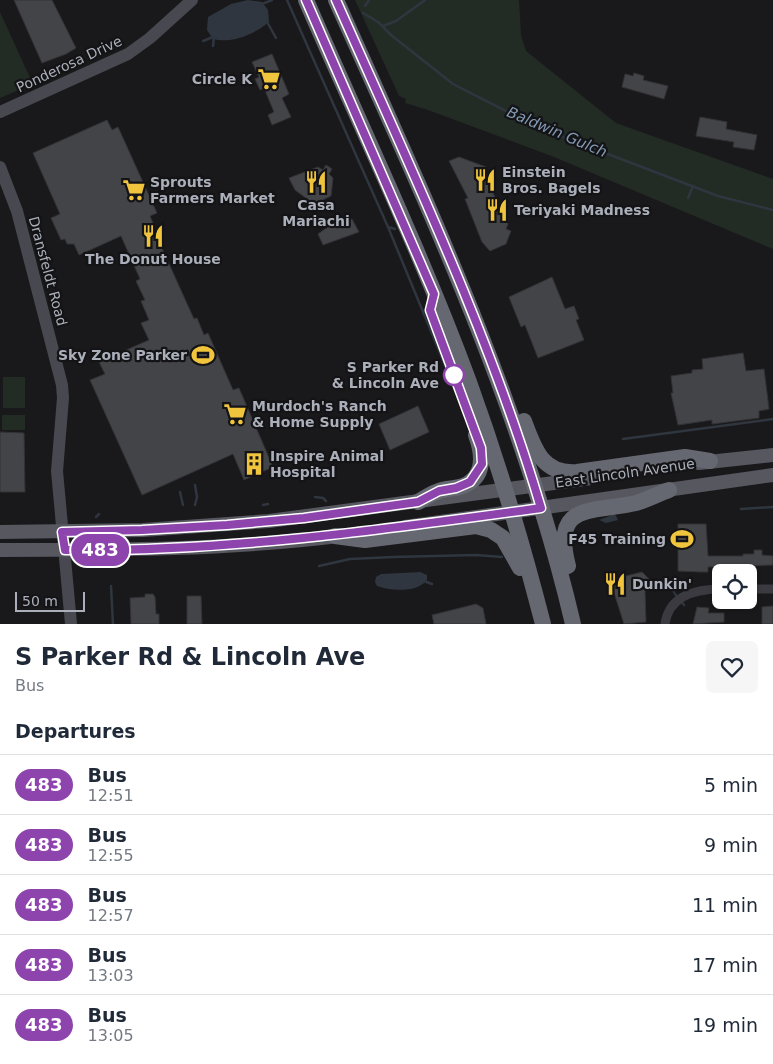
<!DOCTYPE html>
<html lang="en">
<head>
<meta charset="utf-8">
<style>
	:root { --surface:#fff; --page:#f6f6f7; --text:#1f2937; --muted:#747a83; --line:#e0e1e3 }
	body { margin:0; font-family:"DejaVu Sans",sans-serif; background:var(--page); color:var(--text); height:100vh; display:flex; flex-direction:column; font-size:19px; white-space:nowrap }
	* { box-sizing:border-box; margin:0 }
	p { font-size:16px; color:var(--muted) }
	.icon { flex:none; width:28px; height:28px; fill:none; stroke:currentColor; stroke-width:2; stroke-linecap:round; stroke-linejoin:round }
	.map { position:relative; height:624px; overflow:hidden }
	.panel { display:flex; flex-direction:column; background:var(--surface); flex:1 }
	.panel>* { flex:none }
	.badge { padding:0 10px; border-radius:16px; font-size:18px; line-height:32px }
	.fabs { position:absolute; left:712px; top:564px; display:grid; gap:10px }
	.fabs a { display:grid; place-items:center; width:45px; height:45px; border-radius:8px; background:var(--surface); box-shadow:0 1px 4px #0004; font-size:25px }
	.scale { position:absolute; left:15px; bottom:12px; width:70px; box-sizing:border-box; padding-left:5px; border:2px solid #abafba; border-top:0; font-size:14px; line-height:18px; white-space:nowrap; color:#abafba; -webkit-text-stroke:4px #141416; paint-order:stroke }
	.map>.badge { position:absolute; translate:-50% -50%; box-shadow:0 0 0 2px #fff }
	h2 { padding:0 15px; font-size:19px; line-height:45px }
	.round { display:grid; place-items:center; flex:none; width:52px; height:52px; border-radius:8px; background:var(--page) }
	.overview { display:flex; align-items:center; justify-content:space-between; height:85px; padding:0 15px }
	h1 { font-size:24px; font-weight:800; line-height:38px }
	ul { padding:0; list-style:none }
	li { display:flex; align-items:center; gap:15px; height:60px; padding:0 15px; border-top:1px solid var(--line) }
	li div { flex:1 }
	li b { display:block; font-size:19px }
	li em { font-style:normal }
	li .badge { min-width:55px; font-weight:700; text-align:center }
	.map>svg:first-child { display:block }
	.green { fill:#232b25 }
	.water { fill:#2f363f }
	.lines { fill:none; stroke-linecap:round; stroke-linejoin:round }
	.stream { stroke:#2f363f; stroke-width:2.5 }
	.building { fill:#434448; stroke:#333337 }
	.street { stroke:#3a3a40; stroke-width:9 }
	.secondary { stroke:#484950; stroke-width:12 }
	.primary { stroke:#56575f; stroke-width:14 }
	.highway { stroke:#666871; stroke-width:16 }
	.line-casing { stroke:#fff; stroke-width:11 }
	.line { stroke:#8e44ad; stroke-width:8 }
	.stop-dot { fill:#fff; stroke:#8e44ad; stroke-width:2.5 }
	.labels { text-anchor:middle; stroke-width:4.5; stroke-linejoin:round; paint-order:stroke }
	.street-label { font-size:14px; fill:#abafba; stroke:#141416 }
	.poi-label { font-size:14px; font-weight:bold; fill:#abafba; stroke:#141416; text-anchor:start }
	.stop-label { font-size:14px; font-weight:bold; fill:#abafba; stroke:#141416; text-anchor:end }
	.water-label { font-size:15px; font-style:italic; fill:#8399b4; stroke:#141416 }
</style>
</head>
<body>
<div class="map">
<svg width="773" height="624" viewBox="0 0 773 624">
	<rect width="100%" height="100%" fill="#19191b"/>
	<g class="green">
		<path d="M355 0H519L521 35 526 51 616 123 773 179V249L554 157 428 110 405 103 406 99 399 96Z"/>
		<path d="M0 12 31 80 26 87 0 98Z"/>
		<rect x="3" y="377" width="22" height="31"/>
		<rect x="2" y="415" width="23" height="15"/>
	</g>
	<g class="water">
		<path d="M248 0 262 2 268 10 269 22C255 34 231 44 213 39L207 30 208 17 231 4Z"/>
		<path d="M615 514 618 520 606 523 599 520Z"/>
		<path d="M420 572 427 575V580C417 593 391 591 377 586L375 582 376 577 381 574Z"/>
	</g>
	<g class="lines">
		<g class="stream">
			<path d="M287 0 388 227 447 370"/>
			<path d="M262 4 272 0"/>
			<path d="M365 6 369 0"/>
			<path d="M363 13 378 22 391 35 453 84 537 127 718 196 773 210"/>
			<path d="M266 20 276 38"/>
			<path d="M383 26 396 21 425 0"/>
			<path d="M203 41 213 37"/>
			<path d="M213 46 214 37"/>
			<path d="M688 198 693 186"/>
			<path d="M388 227 395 229"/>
			<path d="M623 439 773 419"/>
			<path d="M195 485 197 497 195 505"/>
			<path d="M180 492 183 505"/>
			<path d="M315 497 323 498 326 501"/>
			<path d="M263 505 268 504"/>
			<path d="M741 509 773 507"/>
			<path d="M96 517 99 514"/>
			<path d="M319 566 350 559 393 557 476 555 502 557"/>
			<path d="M424 581 432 584"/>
			<path d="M111 586 113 624"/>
			<path d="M670 586 674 592"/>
			<path d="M675 594 684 605"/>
		</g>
	</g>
	<g class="building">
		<path d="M14 0H52L76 48 66 54 42 63Z"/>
		<path d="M272 54 289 94 282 98 291 117 272 125 268 115 274 112 264 88 260 90 255 79 259 77 252 62Z"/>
		<path d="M634 73 644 76 643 80 668 86 664 99 622 87 625 74 633 76Z"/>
		<path d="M700 117 727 122 726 129 757 135 754 150 733 147 734 142 696 136Z"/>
		<path d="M107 120 112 130 118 127 157 213 150 216 153 223 151 224 194 319 197 318 204 335 208 333 233 390 239 388 273 467 244 480 233 454 142 495 90 380 105 374 99 362 149 340 141 323 149 320 141 301 145 300 136 281 140 279 121 236 79 255 74 244H67L65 239 61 240 51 218 60 214 33 153Z"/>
		<path d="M459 157 486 167 485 171 491 189 508 224 506 229 511 231 506 244 490 251 482 242 465 199 468 198 449 161Z"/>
		<path d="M326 165 332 169 329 174 333 178 331 196 314 204 295 190 289 178 318 167 323 170Z"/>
		<path d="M352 219 359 232 323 245 318 234 332 224Z"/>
		<path d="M552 277 565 309 574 306 579 319 576 320 584 340 538 358 525 325 521 327 509 297Z"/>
		<path d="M743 353 746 371 764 369 769 409 759 411V418L712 424V420L678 425 671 393H673L671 376 692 373V370L703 369 702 359Z"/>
		<path d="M418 406 429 432 390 450 379 424Z"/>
		<path d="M0 432 24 433 25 492H0Z"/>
		<path d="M678 524H706L708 556H743V554H754V550H762V555L773 556V565L708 567V572H700L678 571Z"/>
		<path d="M642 572 649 579 645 592 646 622 624 624 610 580Z"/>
		<path d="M145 594H153L155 597 156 614H159V624H131L130 598 145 597Z"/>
		<path d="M187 596H201L202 624H187Z"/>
		<path d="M476 604 483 608 486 624H434L432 615Z"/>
		<path d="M773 606V624H762V607Z"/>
		<path d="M697 607 709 608 708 613H724V622L693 624Z"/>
	</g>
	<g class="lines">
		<g class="street">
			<path d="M749 589H773"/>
			<path d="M665 624C669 595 697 589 721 589"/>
		</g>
		<g class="secondary">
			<path d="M0 112 128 54 150 38 192 0"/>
			<path d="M0 167 17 211 62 385 63 398 57 471 71 624"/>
		</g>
		<g class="primary">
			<path d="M699 463 773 455"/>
			<path d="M405 527 773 475"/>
			<path d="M0 532 143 530 269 521 591 478"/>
			<path d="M0 550C116 550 231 550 346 535"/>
		</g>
		<g class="highway">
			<path d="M306 0C361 127 421 252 469 382 498 462 522 542 543 624"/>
			<path d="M336 0C427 203 522 406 573 624"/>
			<path d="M524 421C534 448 542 475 577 472L685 457 710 461"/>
			<path d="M418 502C425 498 432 493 439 491 447 488 455 489 463 486 486 477 483 454 476 435"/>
			<path d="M335 536 365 540 476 526 491 530 503 538 520 568"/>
			<path d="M568 566C551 501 593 513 636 503 647 500 658 494 669 490"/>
		</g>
	</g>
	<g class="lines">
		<defs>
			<path id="line" d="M306 0 434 294 430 310 481 448 482 464 470 482 456 488 439 491 418 502 304 518 227 525 142 530 62 532 65 550C225 552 382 530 541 508 489 332 410 167 336 0"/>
		</defs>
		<use href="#line" class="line-casing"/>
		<use href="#line" class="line"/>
	</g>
	<defs>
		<symbol id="supermarket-bare" viewBox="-9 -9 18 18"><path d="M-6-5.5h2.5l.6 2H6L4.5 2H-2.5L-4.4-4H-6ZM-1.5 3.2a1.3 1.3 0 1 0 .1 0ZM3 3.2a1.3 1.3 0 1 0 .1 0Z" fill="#f0c43c" stroke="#141416" stroke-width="2.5" paint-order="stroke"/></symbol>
		<symbol id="restaurant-bare" viewBox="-9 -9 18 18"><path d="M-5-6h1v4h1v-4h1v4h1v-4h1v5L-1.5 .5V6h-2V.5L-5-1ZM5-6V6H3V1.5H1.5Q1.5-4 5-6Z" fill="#f0c43c" stroke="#141416" stroke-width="2.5" paint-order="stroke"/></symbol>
		<symbol id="stadium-bare" viewBox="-9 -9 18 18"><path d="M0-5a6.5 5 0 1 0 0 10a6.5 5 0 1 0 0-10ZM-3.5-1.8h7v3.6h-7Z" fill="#f0c43c" stroke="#141416" stroke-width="2.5" paint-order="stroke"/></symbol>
		<symbol id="building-bare" viewBox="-9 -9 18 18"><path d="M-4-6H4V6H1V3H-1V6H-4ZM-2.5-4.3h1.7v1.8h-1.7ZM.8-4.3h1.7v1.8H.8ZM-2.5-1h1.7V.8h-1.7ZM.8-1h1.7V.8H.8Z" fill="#f0c43c" stroke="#141416" stroke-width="2.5" paint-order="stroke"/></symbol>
	</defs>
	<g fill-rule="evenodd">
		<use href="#supermarket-bare" x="253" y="63" width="32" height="32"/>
		<use href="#restaurant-bare" x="469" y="164" width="32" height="32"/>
		<use href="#restaurant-bare" x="300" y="166" width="32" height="32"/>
		<use href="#supermarket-bare" x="118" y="174" width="32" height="32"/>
		<use href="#restaurant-bare" x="481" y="194" width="32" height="32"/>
		<use href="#restaurant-bare" x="137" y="220" width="32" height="32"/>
		<use href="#stadium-bare" x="187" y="339" width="32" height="32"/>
		<use href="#supermarket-bare" x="219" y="398" width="32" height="32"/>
		<use href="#building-bare" x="238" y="448" width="32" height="32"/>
		<use href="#stadium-bare" x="666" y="523" width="32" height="32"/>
		<use href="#restaurant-bare" x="599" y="568" width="32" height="32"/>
	</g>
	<circle class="stop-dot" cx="454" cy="375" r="10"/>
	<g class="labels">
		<g class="street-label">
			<text transform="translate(69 64) rotate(-25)" y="5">Ponderosa Drive</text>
			<text transform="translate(48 271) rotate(75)" y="5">Dransfeldt Road</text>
			<text transform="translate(625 473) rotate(-8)" y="5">East Lincoln Avenue</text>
		</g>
		<g class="poi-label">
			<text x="252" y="84" text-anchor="end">Circle K</text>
			<text x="502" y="177">Einstein<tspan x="502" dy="16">Bros. Bagels</tspan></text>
			<text x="150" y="187">Sprouts<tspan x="150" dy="16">Farmers Market</tspan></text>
			<text x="316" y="210" text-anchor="middle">Casa<tspan x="316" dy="16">Mariachi</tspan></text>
			<text x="514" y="215">Teriyaki Madness</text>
			<text x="153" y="264" text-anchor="middle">The Donut House</text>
			<text x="187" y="360" text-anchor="end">Sky Zone Parker</text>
			<text x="252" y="411">Murdoch's Ranch<tspan x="252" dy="16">&amp; Home Supply</tspan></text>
			<text x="270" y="461">Inspire Animal<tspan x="270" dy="16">Hospital</tspan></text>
			<text x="666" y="544" text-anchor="end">F45 Training</text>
			<text x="632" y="589">Dunkin'</text>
		</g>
		<g class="stop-label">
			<text x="439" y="372">S Parker Rd<tspan x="439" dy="16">&amp; Lincoln Ave</tspan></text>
		</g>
		<g class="water-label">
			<text transform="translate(557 132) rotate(23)" y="5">Baldwin Gulch</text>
		</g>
	</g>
</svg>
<div class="fabs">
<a><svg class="icon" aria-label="locate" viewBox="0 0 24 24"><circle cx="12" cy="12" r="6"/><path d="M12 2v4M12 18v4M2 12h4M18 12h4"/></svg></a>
</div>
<div class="scale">50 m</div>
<b class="badge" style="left:100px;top:550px;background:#8e44ad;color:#fff">483</b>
</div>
<section class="panel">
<div class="overview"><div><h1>S Parker Rd &amp; Lincoln Ave</h1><p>Bus</p></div><a class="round"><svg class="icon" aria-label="heart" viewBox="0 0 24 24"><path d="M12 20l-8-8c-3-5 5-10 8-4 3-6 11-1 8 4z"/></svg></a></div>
<h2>Departures</h2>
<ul>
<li><span class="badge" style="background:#8e44ad;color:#fff">483</span><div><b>Bus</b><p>12:51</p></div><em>5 min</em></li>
<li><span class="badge" style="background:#8e44ad;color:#fff">483</span><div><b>Bus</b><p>12:55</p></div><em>9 min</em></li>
<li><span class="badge" style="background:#8e44ad;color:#fff">483</span><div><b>Bus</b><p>12:57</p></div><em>11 min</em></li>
<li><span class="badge" style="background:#8e44ad;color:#fff">483</span><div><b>Bus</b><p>13:03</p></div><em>17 min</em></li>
<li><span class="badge" style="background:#8e44ad;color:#fff">483</span><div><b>Bus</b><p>13:05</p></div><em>19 min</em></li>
</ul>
</section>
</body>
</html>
